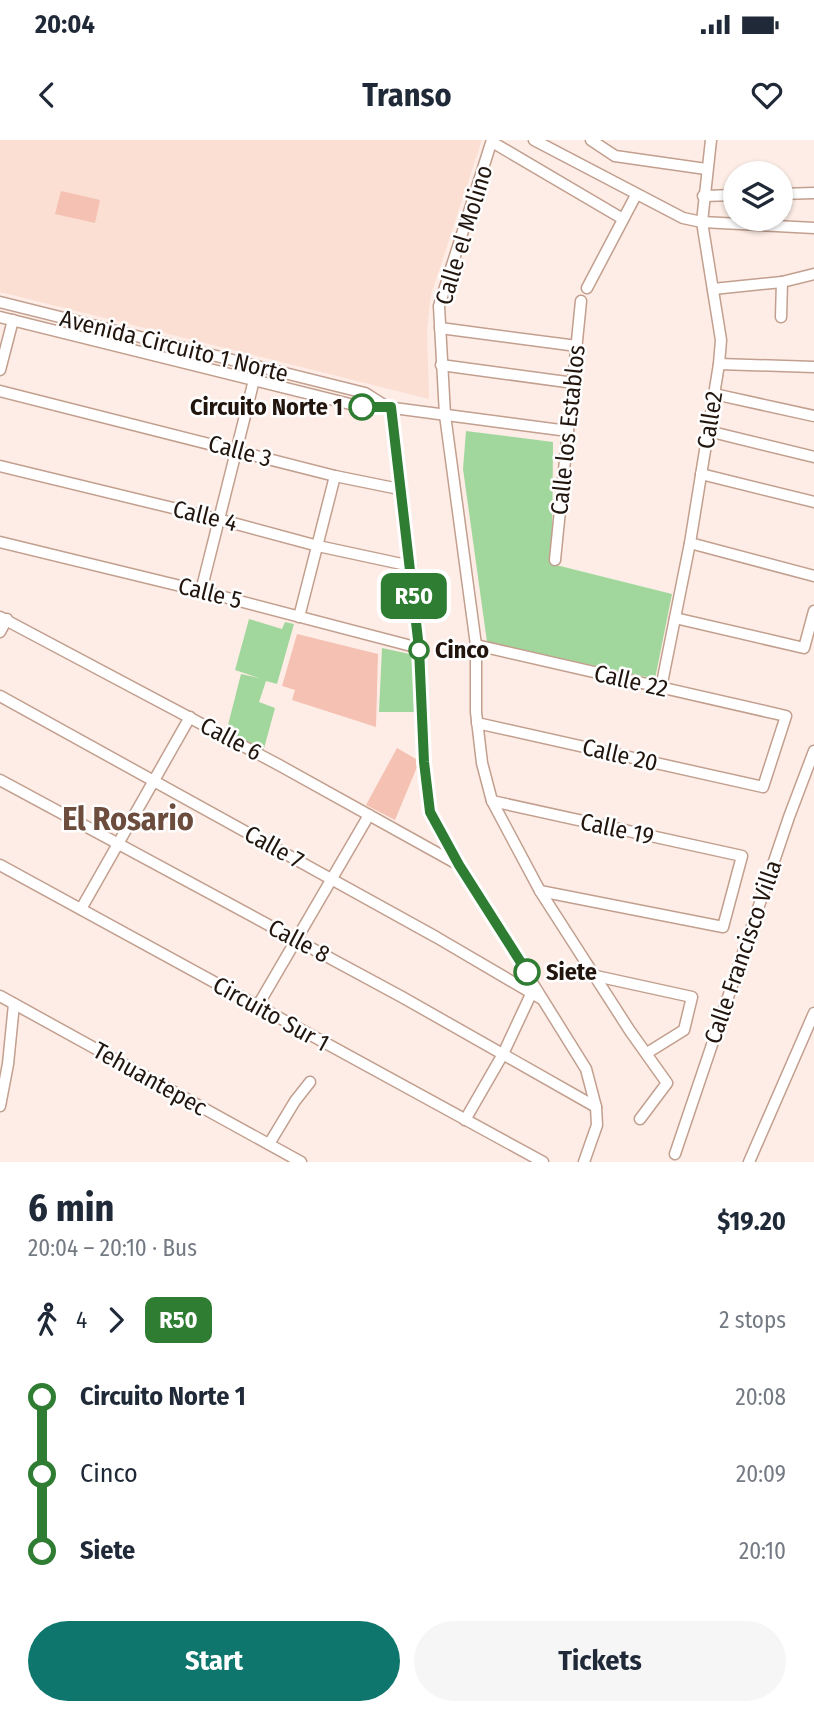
<!DOCTYPE html>
<html lang="en">
<head>
<meta charset="utf-8">
<style>
	:root { --surface:#fff; --page:#f6f6f7; --text:#1f2937; --muted:#747a83; --accent:#0f766e }
	body { margin:0; font-family:"Fira Sans Condensed",sans-serif; background:var(--page); color:var(--text); height:100vh; display:flex; flex-direction:column; font-size:26px; white-space:nowrap }
	* { box-sizing:border-box; margin:0 }
	p { font-size:23px; color:var(--muted) }
	.icon { flex:none; width:38px; height:38px; fill:none; stroke:currentColor; stroke-width:2; stroke-linecap:round; stroke-linejoin:round }
	.map { position:relative; height:1022px; overflow:hidden }
	.details { display:flex; flex-direction:column; background:var(--surface); flex:1 }
	.details>* { flex:none }
	.badge { padding:0 14px; border-radius:10px; font-size:24px; line-height:46px }
	.buttons { position:absolute; left:723px; top:21px; display:grid; gap:14px }
	.buttons a { display:grid; place-items:center; width:70px; height:70px; border-radius:50%; background:var(--surface); box-shadow:0 2px 5px #0004; font-size:35px }
	.map>.badge { position:absolute; translate:-50% -50%; box-shadow:0 0 0 4px #fff }
	.legs { display:flex; align-items:center; gap:10px; height:77px; padding:0 28px; font-size:23px }
	.legs p { margin-inline-start:auto }
	.headline { display:flex; align-items:center; justify-content:space-between; height:119px; padding:0 28px }
	h1 { font-size:38px; font-weight:700; line-height:52px }
	.action { display:flex; gap:14px; margin-top:auto; padding:14px 28px }
	.action a { flex:1; height:80px; border-radius:42px; background:var(--accent); color:#fff; font-size:28px; font-weight:700; line-height:80px; text-align:center }
	.action a+a { background:var(--page); color:var(--text) }
	ul { padding:0 28px; list-style:none }
	li { display:flex; align-items:center; gap:24px; height:77px; font-size:26px }
	li i { display:grid; place-items:center; width:10px; height:100%; margin:0 9px; background:currentColor }
	li i::after { content:''; width:18px; height:18px; margin:-9px; border:5px solid; border-radius:50%; background:var(--surface) }
	li p { margin-inline-start:auto }
	li:first-child i { background:linear-gradient(#0000 50%,currentColor 0) }
	li:last-child i { background:linear-gradient(currentColor 50%,#0000 0) }
	.status { display:flex; justify-content:space-between; align-items:center; height:49px; padding:0 35px; background:var(--surface); direction:ltr }
	.status svg { height:19px; fill:currentColor }
	header { display:flex; justify-content:space-between; align-items:center; height:91px; padding:0 28px; background:var(--surface); font-size:32px; font-weight:700 }
	.map>svg:first-child { display:block }
	.built { fill:#fbdfd3 }
	.green { fill:#a1d79c }
	.building { fill:#f4c1b2 }
	.lines { fill:none; stroke-linecap:round; stroke-linejoin:round }
	.street-casing { stroke:#c29f8e; stroke-width:13 }
	.street { stroke:#fff; stroke-width:10 }
	.line-1-casing { stroke:#fff; stroke-width:16 }
	.line-1 { stroke:#2e7d32; stroke-width:10 }
	.stop-1-dot { fill:#fff; stroke:#2e7d32; stroke-width:3.5 }
	.labels { text-anchor:middle; stroke-width:5; stroke-linejoin:round; paint-order:stroke }
	.street-label { font-size:24px; fill:#21150e; stroke:#fefefe }
	.stop-label { font-size:24px; font-weight:bold; fill:#21150e; stroke:#fefefe; text-anchor:start }
	.district-label { font-size:32px; font-weight:bold; fill:#6b4c3d; stroke:#fefefe }
</style>
</head>
<body>
<div class="status"><b>20:04</b><svg viewBox="0 0 49 12"><path d="M0 12V9h3v3zM5 12V6h3v6zM10 12V3h3v9zM15 12V0h3v12zM26 1h20v11H26zM47 4h2v5h-2z"/></svg></div>
<header><svg class="icon" aria-label="back" viewBox="0 0 24 24"><path d="M15 5l-7 7 7 7"/></svg>Transo<svg class="icon" aria-label="heart" viewBox="0 0 24 24"><path d="M12 20l-8-8c-3-5 5-10 8-4 3-6 11-1 8 4z"/></svg></header>
<div class="map">
<svg width="814" height="1022" viewBox="0 0 814 1022">
	<rect width="100%" height="100%" fill="#fdede6"/>
	<path class="built" d="M0 0H482L431 155 427 189 429 259 0 152Z"/>
	<g class="green">
		<path d="M466 291 553 302 552 424 672 454 655 539 487 502 463 329Z"/>
		<path d="M249 479 282 489 285 482 294 484 277 544 266 541 259 562 275 568 263 612 227 589 241 534 259 538 235 530Z"/>
		<path d="M382 508 414 515V572H379Z"/>
	</g>
	<g class="building">
		<path d="M61 51 100 60 95 83 55 74Z"/>
		<path d="M297 494 378 514 376 587 292 560 295 550 282 546Z"/>
		<path d="M397 608 416 619 417 627 395 680 366 665Z"/>
	</g>
	<g class="lines">
		<defs>
			<g id="street">
				<path d="M492 0 439 166 445 275 476 505V572L482 623 492 661 540 751 630 891 667 943 640 979"/>
				<path d="M534 0 683 78 702 82 814 88"/>
				<path d="M591 0 615 16 706 29"/>
				<path d="M492 2 623 79"/>
				<path d="M780 54 814 53"/>
				<path d="M703 56 735 55"/>
				<path d="M587 148 636 55"/>
				<path d="M713 149 782 142 814 134"/>
				<path d="M0 162 365 253 384 265"/>
				<path d="M0 177 362 267H386L568 291"/>
				<path d="M781 177 782 142"/>
				<path d="M440 188 577 206"/>
				<path d="M719 224 814 227"/>
				<path d="M441 225 574 243"/>
				<path d="M0 230 13 180"/>
				<path d="M0 251 335 336 399 349"/>
				<path d="M714 254 814 276"/>
				<path d="M391 267 419 508 424 622 430 672 459 725 586 929 596 967 597 985 584 1022"/>
				<path d="M708 291 814 317"/>
				<path d="M0 326 218 379 318 406 411 426"/>
				<path d="M701 334 814 362"/>
				<path d="M0 402 201 451 419 508"/>
				<path d="M690 403 814 436"/>
				<path d="M555 420 581 161"/>
				<path d="M201 451 254 240"/>
				<path d="M0 477 279 625 459 725"/>
				<path d="M299 477 335 336"/>
				<path d="M675 478 804 508 814 471"/>
				<path d="M0 492 7 479"/>
				<path d="M476 505 786 576 763 647 477 583"/>
				<path d="M661 548 690 403 719 224 721 200 702 82 711 0"/>
				<path d="M0 556 436 797 540 858"/>
				<path d="M0 640 402 857 596 967"/>
				<path d="M492 661 742 716 723 787 540 751"/>
				<path d="M0 725 543 1022"/>
				<path d="M81 769 190 577"/>
				<path d="M596 836 692 857 684 890 647 913"/>
				<path d="M0 856 301 1022"/>
				<path d="M257 867 369 675"/>
				<path d="M0 966 8 924 14 864"/>
				<path d="M465 980 503 914 532 852"/>
				<path d="M269 1004 295 961 310 942"/>
				<path d="M675 1014 789 677 814 611"/>
				<path d="M749 1022 814 873"/>
			</g>
		</defs>
		<use href="#street" class="street-casing"/>
		<use href="#street" class="street"/>
	</g>
	<g class="lines">
		<defs>
			<path id="line-1" d="M362 267H391L419 508 424 622 430 672 459 725 527 832"/>
		</defs>
		<use href="#line-1" class="line-1-casing"/>
		<use href="#line-1" class="line-1"/>
	</g>
	<g class="stop-1-dot">
		<circle cx="362" cy="267" r="12"/>
		<circle cx="419" cy="510" r="9"/>
		<circle cx="527" cy="832" r="12"/>
	</g>
	<g class="labels">
		<g class="street-label">
			<text transform="translate(464 95) rotate(-73)" y="8">Calle el Molino</text>
			<text transform="translate(174 206) rotate(14)" y="8">Avenida Circuito 1 Norte</text>
			<text transform="translate(710 280) rotate(-81)" y="8">Calle2</text>
			<text transform="translate(568 290) rotate(-84)" y="8">Calle los Establos</text>
			<text transform="translate(240 311) rotate(15)" y="8">Calle 3</text>
			<text transform="translate(205 376) rotate(14)" y="8">Calle 4</text>
			<text transform="translate(210 453) rotate(14)" y="8">Calle 5</text>
			<text transform="translate(631 541) rotate(13)" y="8">Calle 22</text>
			<text transform="translate(231 599) rotate(28)" y="8">Calle 6</text>
			<text transform="translate(620 615) rotate(13)" y="8">Calle 20</text>
			<text transform="translate(617 689) rotate(12)" y="8">Calle 19</text>
			<text transform="translate(274 707) rotate(29)" y="8">Calle 7</text>
			<text transform="translate(299 801) rotate(28)" y="8">Calle 8</text>
			<text transform="translate(743 812) rotate(-71)" y="8">Calle Francisco Villa</text>
			<text transform="translate(271 874) rotate(29)" y="8">Circuito Sur 1</text>
			<text transform="translate(150 939) rotate(29)" y="8">Tehuantepec</text>
		</g>
		<g class="stop-label">
			<text x="343" y="275" text-anchor="end">Circuito Norte 1</text>
			<text x="435" y="518">Cinco</text>
			<text x="546" y="840">Siete</text>
		</g>
		<g class="district-label">
			<text x="128" y="690">El Rosario</text>
		</g>
	</g>
</svg>
<div class="buttons">
<a><svg class="icon" aria-label="layers" viewBox="0 0 24 24"><path d="M12 4l9 5-9 5-9-5zM3 14l9 5 9-5"/></svg></a>
</div>
<b class="badge" style="left:414px;top:456px;background:#2e7d32;color:#fff">R50</b>
</div>
<section class="details">
<div class="headline"><div><h1>6 min</h1><p>20:04 – 20:10 · Bus</p></div><b>$19.20</b></div>
<div class="legs"><svg class="icon" aria-label="walk" viewBox="0 0 24 24"><circle cx="13" cy="4" r="2"/><path d="M13 8l-2 6 4 7M11 14l-3 7M7 12l3-4h3l4 4"/></svg>4<svg class="icon" aria-label="forward" viewBox="0 0 24 24"><path d="M9 5l7 7-7 7"/></svg><b class="badge" style="background:#2e7d32;color:#fff">R50</b><p>2 stops</p></div>
<ul>
<li><i style="color:#2e7d32"></i><b>Circuito Norte 1</b><p>20:08</p></li>
<li><i style="color:#2e7d32"></i><span>Cinco</span><p>20:09</p></li>
<li><i style="color:#2e7d32"></i><b>Siete</b><p>20:10</p></li>
</ul>
<div class="action"><a>Start</a><a>Tickets</a></div>
</section>
</body>
</html>
